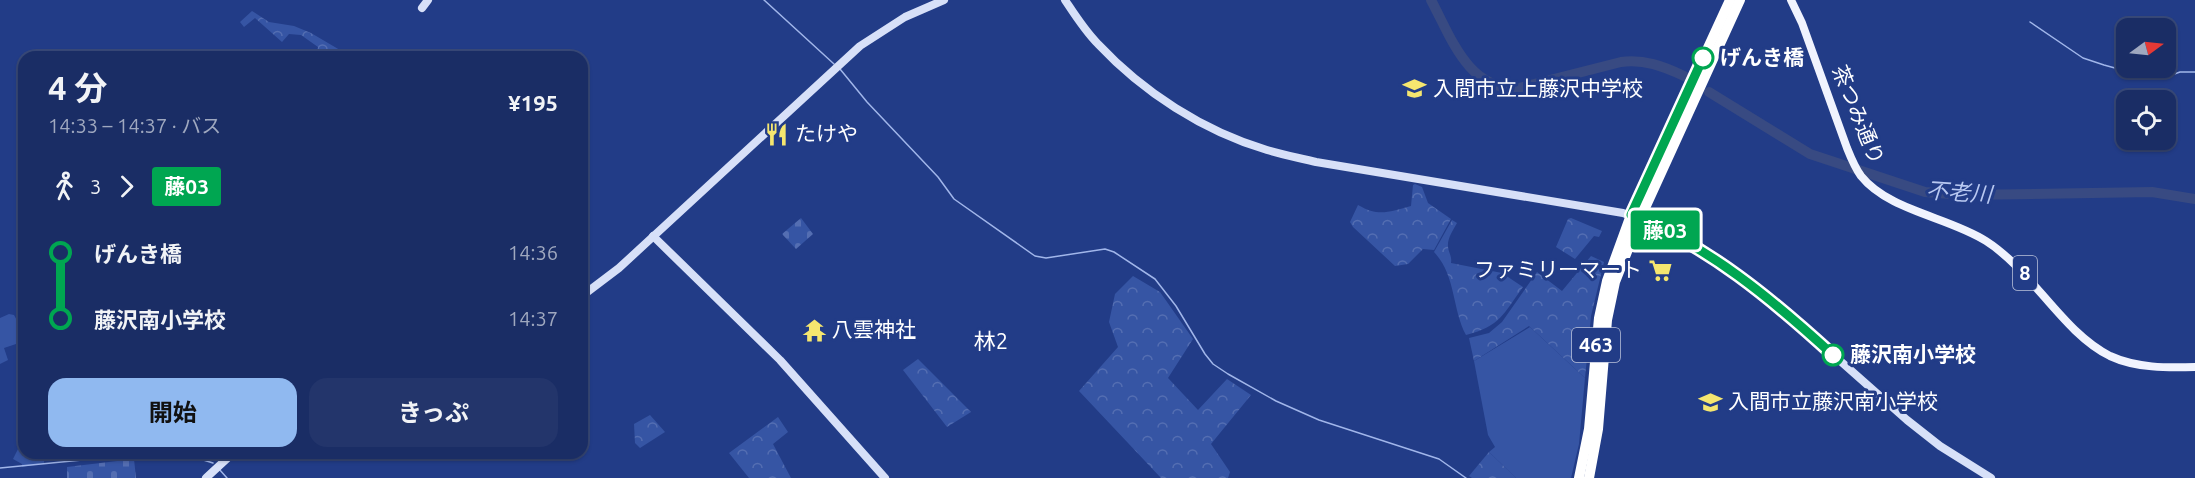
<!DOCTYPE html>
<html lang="ja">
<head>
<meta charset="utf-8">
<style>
	:root { --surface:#1a2d65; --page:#23356b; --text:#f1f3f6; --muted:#9fa8bf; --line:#384979; --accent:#90b9f0 }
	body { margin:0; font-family:Ubuntu,"Noto Sans JP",sans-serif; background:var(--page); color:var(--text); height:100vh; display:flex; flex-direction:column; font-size:22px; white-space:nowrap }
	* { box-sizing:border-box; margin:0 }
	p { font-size:20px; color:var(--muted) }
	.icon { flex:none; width:33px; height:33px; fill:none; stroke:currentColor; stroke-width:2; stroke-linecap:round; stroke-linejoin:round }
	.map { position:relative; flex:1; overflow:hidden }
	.drawer { position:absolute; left:18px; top:51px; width:570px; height:408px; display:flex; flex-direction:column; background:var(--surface); border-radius:18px; box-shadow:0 2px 4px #0004,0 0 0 2px var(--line) }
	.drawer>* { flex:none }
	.badge { padding:0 12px; border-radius:4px; font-size:21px; line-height:39px }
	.needle { width:39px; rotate:75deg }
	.fabs { position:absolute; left:2116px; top:18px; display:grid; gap:12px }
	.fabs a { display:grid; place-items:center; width:60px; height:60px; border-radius:12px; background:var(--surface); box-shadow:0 2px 4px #0004,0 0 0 2px var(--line); font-size:30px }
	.map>.badge { position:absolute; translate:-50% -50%; box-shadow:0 0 0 3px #fff }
	.legs { display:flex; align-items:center; gap:9px; height:66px; padding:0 30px; font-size:20px }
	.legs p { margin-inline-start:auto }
	.headline { display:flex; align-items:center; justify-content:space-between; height:102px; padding:0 30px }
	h1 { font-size:33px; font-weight:700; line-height:45px }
	.action { display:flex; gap:12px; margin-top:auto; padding:12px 30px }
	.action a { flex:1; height:69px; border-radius:18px; background:var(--accent); color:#111; font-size:24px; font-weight:700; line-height:69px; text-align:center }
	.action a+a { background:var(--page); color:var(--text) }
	ul { padding:0 30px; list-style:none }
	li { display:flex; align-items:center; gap:21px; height:66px; font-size:22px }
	li i { display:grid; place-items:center; width:9px; height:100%; margin:0 8px; background:currentColor }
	li i::after { content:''; width:15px; height:15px; margin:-8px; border:4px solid; border-radius:50%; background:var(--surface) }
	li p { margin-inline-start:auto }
	li:first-child i { background:linear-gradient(#0000 50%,currentColor 0) }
	li:last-child i { background:linear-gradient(currentColor 50%,#0000 0) }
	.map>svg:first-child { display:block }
	.green { fill:#3655a4 }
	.forest { fill:url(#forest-crowns) }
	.cemetery { fill:url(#cemetery-stones) }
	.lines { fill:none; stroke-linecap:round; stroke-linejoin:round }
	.stream { stroke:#a1b6ea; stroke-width:1.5 }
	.river { stroke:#384a82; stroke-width:10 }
	.secondary { stroke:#d7e0f8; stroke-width:8 }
	.primary { stroke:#f0f3fe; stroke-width:8 }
	.highway { stroke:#fff; stroke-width:10 }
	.line-1-casing { stroke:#fff; stroke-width:14 }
	.line-1 { stroke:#00a651; stroke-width:9 }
	.stop-1-dot { fill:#fff; stroke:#00a651; stroke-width:3 }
	.labels { text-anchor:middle; stroke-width:6; stroke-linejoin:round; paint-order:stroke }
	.shield { fill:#223c87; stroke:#bdc4db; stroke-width:1.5 }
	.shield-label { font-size:20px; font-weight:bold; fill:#fff }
	.stop-label { font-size:21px; font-weight:bold; fill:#fff; stroke:#223c87; text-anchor:start }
	.poi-label { font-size:21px; fill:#fff; stroke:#223c87; text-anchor:start }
	.street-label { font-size:21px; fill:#fff; stroke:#223c87 }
	.water-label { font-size:22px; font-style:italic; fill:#b8c8f1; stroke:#223c87 }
	.neighbourhood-label { font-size:22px; fill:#fff; stroke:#223c87 }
</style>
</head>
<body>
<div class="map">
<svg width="2195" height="478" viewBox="0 0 2195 478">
	<defs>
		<pattern id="forest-crowns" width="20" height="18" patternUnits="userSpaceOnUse" patternTransform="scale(1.5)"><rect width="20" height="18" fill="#3655a4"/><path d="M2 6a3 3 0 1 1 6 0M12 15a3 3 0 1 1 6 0" fill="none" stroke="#546eb2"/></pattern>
		<pattern id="cemetery-stones" width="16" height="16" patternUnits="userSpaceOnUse" patternTransform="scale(1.5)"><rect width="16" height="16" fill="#3655a4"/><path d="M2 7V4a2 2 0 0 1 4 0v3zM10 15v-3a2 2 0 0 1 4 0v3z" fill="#546eb2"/></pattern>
	</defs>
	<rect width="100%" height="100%" fill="#223c87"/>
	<g class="green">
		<path d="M9 314 14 315 24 333V352L22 346 17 347 16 344 4 348 8 360 0 364V318Z"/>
		<path d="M1530 327 1585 378 1579 444 1571 478H1516L1489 452 1495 447 1488 435 1474 361Z"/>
		<path d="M24 437V453H45L44 463 22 467V464L13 459Z"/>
	</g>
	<g class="forest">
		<path d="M252 11 269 22 294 26 311 33 345 53 342 57H316L318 47 301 35 289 34 282 42 255 18 244 27 240 22Z"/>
		<path d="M1415 184 1422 187 1428 203 1451 219 1434 250 1423 249 1408 264 1395 266 1353 227 1350 222 1358 205C1379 217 1388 212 1411 206L1413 185Z"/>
		<path d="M1571 218 1602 231 1599 237 1594 236 1575 259 1556 247 1568 219Z"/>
		<path d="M1452 220 1457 223C1453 230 1447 239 1448 247 1449 254 1452 256 1451 263L1502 273 1523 287C1503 314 1501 326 1466 335 1452 309 1456 275 1434 252Z"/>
		<path d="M1591 256 1604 262 1591 316 1585 378 1529 326 1474 361 1469 338 1489 333 1502 322 1537 272 1562 291Z"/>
		<path d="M1133 276 1160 292 1193 339 1168 378 1198 410 1227 379 1251 395 1211 444 1230 472 1228 478H1161L1079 391 1118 347 1109 322 1115 294Z"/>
		<path d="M918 359 971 412 947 427 903 370Z"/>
		<path d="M650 415 665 432 640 448 635 443 634 424Z"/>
		<path d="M778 417 788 432 773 444 791 478H749L729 453Z"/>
		<path d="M1489 452 1513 475 1516 478H1472L1469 476Z"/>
	</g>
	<g class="cemetery">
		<path d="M801 218 813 234 796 249 782 234Z"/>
		<path d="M134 459 136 478H67V467Z"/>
	</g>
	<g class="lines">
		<g class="stream">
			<path d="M764 0 834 64"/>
			<path d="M2030 22 2083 58 2104 65 2133 73 2166 77 2180 72H2195"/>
			<path d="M840 69 867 102 938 177 954 199 1035 256 1046 258 1105 249 1114 252 1155 279 1176 306 1205 354 1213 364 1228 374 1276 401 1319 420 1439 459 1466 478"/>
			<path d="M172 453H181L213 463"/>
			<path d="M0 468 154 453"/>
			<path d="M219 469 227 478"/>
		</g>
		<g class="river">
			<path d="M1431 0C1451 37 1468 91 1519 88L1621 62C1644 59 1663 66 1684 76"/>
			<path d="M1709 92 1810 154 1925 192 1964 195 2152 192 2195 199"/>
		</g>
		<g class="secondary">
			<path d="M1065 0C1075 15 1085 31 1098 44 1143 92 1203 131 1267 150 1283 155 1300 158 1316 162L1623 213 1655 225 1686 242 1757 291 1803 328 1907 420 1940 446 1991 478"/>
			<path d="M422 8 428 0"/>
			<path d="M653 236 780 360 885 478"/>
			<path d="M582 296 619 268 860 46 905 17 944 0"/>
			<path d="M206 478 233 453"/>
		</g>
		<path class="primary" d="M1791 0 1802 23 1847 148C1851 158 1855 168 1861 176 1889 211 1949 217 1986 241 2033 271 2062 332 2110 356 2136 368 2167 368 2195 367"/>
		<g class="highway">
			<path d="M1579 478 1589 429 1599 318 1607 281 1631 215 1730 0"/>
			<path d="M1589 478 1598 429 1607 320 1615 282 1640 219 1740 0"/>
		</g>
	</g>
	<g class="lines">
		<defs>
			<path id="line-1" d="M1703 58 1631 215C1707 245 1773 300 1833 355"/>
		</defs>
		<use href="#line-1" class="line-1-casing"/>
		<use href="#line-1" class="line-1"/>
	</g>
	<defs>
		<symbol id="school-bare" viewBox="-9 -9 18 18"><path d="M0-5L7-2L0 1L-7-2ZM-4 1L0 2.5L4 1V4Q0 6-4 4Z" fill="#f5e66f" stroke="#223c87" stroke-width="2.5" paint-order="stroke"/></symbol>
		<symbol id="restaurant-bare" viewBox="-9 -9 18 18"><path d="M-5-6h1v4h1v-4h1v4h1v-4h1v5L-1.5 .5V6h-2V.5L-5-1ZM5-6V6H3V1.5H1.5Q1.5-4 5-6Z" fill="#f5e66f" stroke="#223c87" stroke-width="2.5" paint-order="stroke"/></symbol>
		<symbol id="supermarket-bare" viewBox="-9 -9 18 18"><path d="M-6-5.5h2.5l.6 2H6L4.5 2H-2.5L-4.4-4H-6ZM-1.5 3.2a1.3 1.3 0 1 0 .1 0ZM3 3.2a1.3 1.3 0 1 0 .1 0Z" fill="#f5e66f" stroke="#223c87" stroke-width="2.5" paint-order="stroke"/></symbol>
		<symbol id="temple-bare" viewBox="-9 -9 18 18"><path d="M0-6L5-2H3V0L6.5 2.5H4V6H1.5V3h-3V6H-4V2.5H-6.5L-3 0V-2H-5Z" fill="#f5e66f" stroke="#223c87" stroke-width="2.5" paint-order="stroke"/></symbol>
	</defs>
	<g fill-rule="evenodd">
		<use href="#school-bare" x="1398" y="72" width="33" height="33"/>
		<use href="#restaurant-bare" x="760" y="118" width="33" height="33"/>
		<use href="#supermarket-bare" x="1644" y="254" width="33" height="33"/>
		<use href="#temple-bare" x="798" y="314" width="33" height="33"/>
		<use href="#school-bare" x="1694" y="386" width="33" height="33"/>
	</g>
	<g class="stop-1-dot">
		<circle cx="1703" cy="58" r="10"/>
		<circle cx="1833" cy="355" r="10"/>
	</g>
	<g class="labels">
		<g class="shield">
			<rect x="2013" y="256" width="24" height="34" rx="4.5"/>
			<rect x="1572" y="328" width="48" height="34" rx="4.5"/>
		</g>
		<g class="shield-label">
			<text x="2025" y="280">8</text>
			<text x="1596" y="352">463</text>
		</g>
		<g class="stop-label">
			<text x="1720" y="65">げんき橋</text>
			<text x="1850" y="362">藤沢南小学校</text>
		</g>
		<g class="poi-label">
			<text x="1433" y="96">入間市立上藤沢中学校</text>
			<text x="795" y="141">たけや</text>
			<text x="1642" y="277" text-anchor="end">ファミリーマート</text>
			<text x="832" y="337">八雲神社</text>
			<text x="1728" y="409">入間市立藤沢南小学校</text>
		</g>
		<g class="street-label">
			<text transform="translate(1858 115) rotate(68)" y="7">茶つみ通り</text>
		</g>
		<g class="water-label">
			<text transform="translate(1959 192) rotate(4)" y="8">不老川</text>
		</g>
		<g class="neighbourhood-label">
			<text x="991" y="349">林2</text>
		</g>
	</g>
</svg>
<div class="fabs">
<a><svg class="needle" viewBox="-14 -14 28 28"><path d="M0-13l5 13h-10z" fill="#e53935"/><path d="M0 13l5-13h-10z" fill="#9fa8bf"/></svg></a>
<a><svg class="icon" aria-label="locate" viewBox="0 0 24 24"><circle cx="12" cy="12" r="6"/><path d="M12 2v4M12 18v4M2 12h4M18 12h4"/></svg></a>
</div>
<b class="badge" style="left:1665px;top:230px;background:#00a651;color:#fff">藤03</b>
<section class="drawer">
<div class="headline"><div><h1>4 分</h1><p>14:33 – 14:37 · バス</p></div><b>¥195</b></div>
<div class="legs"><svg class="icon" aria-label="walk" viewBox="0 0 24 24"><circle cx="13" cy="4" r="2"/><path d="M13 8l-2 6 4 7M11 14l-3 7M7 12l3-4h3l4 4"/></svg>3<svg class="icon" aria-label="forward" viewBox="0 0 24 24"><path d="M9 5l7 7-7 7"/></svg><b class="badge" style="background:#00a651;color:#fff">藤03</b></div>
<ul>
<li><i style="color:#00a651"></i><b>げんき橋</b><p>14:36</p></li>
<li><i style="color:#00a651"></i><b>藤沢南小学校</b><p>14:37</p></li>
</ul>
<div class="action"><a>開始</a><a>きっぷ</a></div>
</section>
</div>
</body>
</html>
